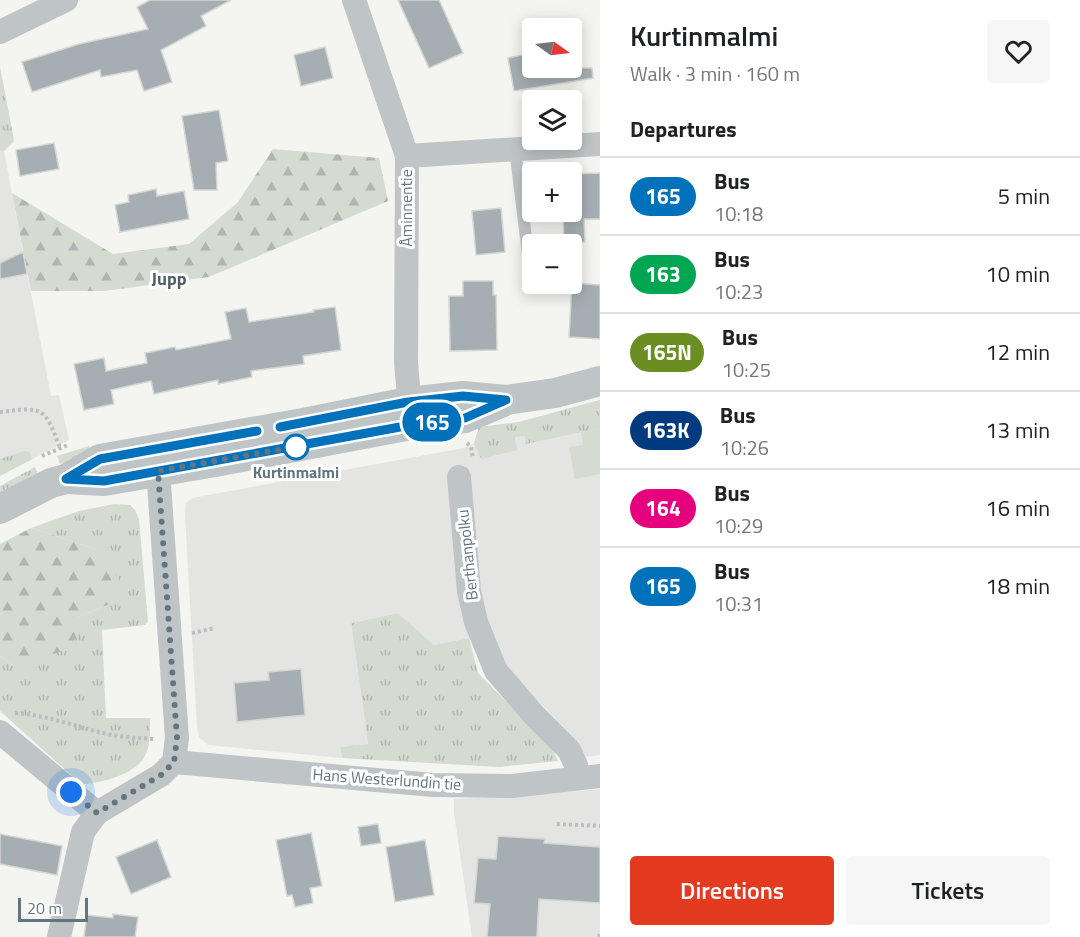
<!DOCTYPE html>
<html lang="en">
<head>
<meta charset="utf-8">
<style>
	:root { --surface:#fff; --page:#f6f6f6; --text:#202124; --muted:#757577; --line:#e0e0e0; --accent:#e43a20 }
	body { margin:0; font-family:"Titillium Web",sans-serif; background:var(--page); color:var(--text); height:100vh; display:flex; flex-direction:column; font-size:22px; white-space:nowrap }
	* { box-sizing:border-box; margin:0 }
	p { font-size:20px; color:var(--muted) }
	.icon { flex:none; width:33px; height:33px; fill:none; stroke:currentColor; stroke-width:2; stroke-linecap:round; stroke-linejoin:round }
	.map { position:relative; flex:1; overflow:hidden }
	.details { display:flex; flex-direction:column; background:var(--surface); width:480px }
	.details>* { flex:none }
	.badge { padding:0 12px; border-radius:20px; font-size:21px; line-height:39px }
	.needle { width:39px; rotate:104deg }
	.controls { position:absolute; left:522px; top:18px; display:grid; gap:12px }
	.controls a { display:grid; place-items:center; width:60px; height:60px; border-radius:6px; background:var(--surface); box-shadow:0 3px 15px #0003; font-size:30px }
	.scale { position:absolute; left:18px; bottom:15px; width:70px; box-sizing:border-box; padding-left:6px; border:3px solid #627681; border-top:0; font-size:16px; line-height:21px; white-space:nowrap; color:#627681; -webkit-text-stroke:4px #fff; paint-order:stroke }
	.you { position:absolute; width:30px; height:30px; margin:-15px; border:4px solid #fff; border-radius:50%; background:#1a73e8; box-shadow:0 0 0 9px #1a73e833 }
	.map>.badge { position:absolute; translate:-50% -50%; box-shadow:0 0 0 3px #fff }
	h2 { padding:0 30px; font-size:22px; line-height:54px }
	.round { display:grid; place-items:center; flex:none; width:63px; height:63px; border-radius:6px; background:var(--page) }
	.overview { display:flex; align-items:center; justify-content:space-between; height:102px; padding:0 30px }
	h1 { font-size:28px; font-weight:600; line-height:45px }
	.primary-button { display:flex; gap:12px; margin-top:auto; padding:12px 30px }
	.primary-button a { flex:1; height:69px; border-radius:6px; background:var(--accent); color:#fff; font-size:24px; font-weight:600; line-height:69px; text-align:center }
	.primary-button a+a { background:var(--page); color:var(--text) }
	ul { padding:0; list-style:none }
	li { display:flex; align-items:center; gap:18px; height:78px; padding:0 30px; border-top:2px solid var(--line) }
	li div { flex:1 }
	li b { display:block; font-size:22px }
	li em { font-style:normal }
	li .badge { min-width:66px; font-weight:700; text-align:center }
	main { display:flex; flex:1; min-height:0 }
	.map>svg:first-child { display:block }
	.built { fill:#e4e5e3 }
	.grass { fill:url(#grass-tufts) }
	.forest { fill:url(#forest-firs) }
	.pitch { fill:#d5dbd1 }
	.building { fill:#a5afb3; stroke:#d5d5d3; stroke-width:1.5 }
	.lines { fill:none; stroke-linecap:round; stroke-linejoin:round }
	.path { stroke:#bbbdbf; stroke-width:4; stroke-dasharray:3 3; stroke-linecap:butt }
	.service { stroke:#bfc4c6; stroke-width:12 }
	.minor { stroke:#bfc4c6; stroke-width:24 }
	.tertiary { stroke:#bfc4c6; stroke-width:30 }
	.line-casing { stroke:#fff; stroke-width:14 }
	.line { stroke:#0072bc; stroke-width:9 }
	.walk { stroke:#627681; stroke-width:6; stroke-dasharray:0 10.8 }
	.stop-dot { fill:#fff; stroke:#0072bc; stroke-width:3 }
	.labels { text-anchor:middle; stroke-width:6; stroke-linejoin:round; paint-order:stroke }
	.street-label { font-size:16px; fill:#627681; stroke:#fff }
	.stop-label { font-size:16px; font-weight:bold; fill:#627681; stroke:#fff }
	.neighbourhood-label { font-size:18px; font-weight:bold; fill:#505f66; stroke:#fff }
</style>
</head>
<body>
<main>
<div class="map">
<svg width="600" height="937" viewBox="0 0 600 937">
	<defs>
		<pattern id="grass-tufts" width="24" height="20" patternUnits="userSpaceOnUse" patternTransform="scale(1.5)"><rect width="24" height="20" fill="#d5dbd1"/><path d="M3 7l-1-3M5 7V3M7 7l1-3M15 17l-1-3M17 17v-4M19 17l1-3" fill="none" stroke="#b0b6af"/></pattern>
		<pattern id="forest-firs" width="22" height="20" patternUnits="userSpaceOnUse" patternTransform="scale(1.5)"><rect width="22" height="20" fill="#d5dbd1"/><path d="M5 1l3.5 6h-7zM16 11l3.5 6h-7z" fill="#b0b6af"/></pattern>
	</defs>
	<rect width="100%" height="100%" fill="#f4f4f0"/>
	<g class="built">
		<path d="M0 67 14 141 4 151 23 252 51 396 59 395 69 440 0 476Z"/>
		<path d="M600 400V755L584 757 579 743 504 666 489 629 476 574 472 534 471 478 467 611 469 638 434 645 398 613 351 623 368 745 340 747 342 758 208 745 199 737 197 727 185 516 186 503 192 498 464 448 474 443 479 427 519 422Z"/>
		<path d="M600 789V937H472L454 813V799L508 797Z"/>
	</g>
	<g class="grass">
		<path d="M0 67 14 141 4 151 0 150Z"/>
		<path d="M600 400V428L526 444 525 436 515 437 517 450 481 459 474 443 479 427 519 422Z"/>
		<path d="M89 446 92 455 60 464 57 456Z"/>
		<path d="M24 451 29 452 32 459 0 476V459Z"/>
		<path d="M35 467 39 476 0 497V486Z"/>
		<path d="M114 504 130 505 135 510 139 519 148 622 145 625 102 630 106 718H150C150 732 151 744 145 756 136 774 100 784 81 784L0 711V656L14 666 78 617 110 604 96 549 31 528 79 511Z"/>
		<path d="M398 613 434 645 469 638 478 673 552 748 558 761 499 767 342 758 340 747 368 744 351 623Z"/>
	</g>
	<g class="forest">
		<path d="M273 149 379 158 388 201 209 277 105 291H31L12 193 113 254 189 244 238 202Z"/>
		<path d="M31 528 96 549 119 579 110 604 78 617 73 648 14 666 0 656V544Z"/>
	</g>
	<path class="pitch" d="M600 428V474L575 479 569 447 583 445 581 432Z"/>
	<g class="building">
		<path d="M150 0H231L201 16 206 26 161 50 172 82 144 91 137 70 101 77 100 70 32 92 22 62 79 44 148 29 137 7Z"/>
		<path d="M398 0H439L463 53 429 68Z"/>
		<path d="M325 47 333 78 301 86 294 55Z"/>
		<path d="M532 53V68H592L593 78 514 91 508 58Z"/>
		<path d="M219 110 228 161 216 163 217 190H194L182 116Z"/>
		<path d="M54 143 59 169 20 176 16 150Z"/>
		<path d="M600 173V219H584L585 242H564L563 212H572V174Z"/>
		<path d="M156 189 157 196 184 191 189 219 120 232 115 205 129 202 128 195Z"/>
		<path d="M501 208 505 252 476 255 472 211Z"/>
		<path d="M23 252 27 274 0 279V263Z"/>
		<path d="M463 281H493V295H496L497 350 450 351 449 296H463Z"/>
		<path d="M572 283 600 285V339L569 337Z"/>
		<path d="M335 307 341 350 303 356 304 364 251 371 252 377 218 384V380L154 394 151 381 111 390 114 404 84 410 74 364 104 358 106 371 147 363 145 353 175 347 176 350 231 339 225 312 246 308 249 322 314 312 313 310Z"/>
		<path d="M301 669 305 715 237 722 234 683 269 680 268 672Z"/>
		<path d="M378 824 381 843 361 846 358 827Z"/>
		<path d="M311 833 322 886 310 888 313 903 295 907 292 895 287 896 276 840Z"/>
		<path d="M0 834 62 846 57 875 0 864Z"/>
		<path d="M498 836 545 839 544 843 600 847V903L539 899 537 937H487L490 904 474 903 478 858 496 859Z"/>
		<path d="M157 840 171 877 131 894 116 857Z"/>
		<path d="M425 840 434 895 395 902 386 847Z"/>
		<path d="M113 914 138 917 135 937H84L87 915 113 918Z"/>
	</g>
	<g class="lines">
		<g class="path">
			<path d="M0 412C44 407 44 406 60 448"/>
			<path d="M467 443 471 447 473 458"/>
			<path d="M42 456 68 445"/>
			<path d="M192 633 215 628"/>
			<path d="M15 713C46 715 74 726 103 733 120 737 137 738 155 739"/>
			<path d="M557 824 600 826"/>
			<path d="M599 937 600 934"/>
		</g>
		<path class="service" d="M515 149 531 278"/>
		<g class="minor">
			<path d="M354 0 407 156 406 363 411 420"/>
			<path d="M0 32 66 0"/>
			<path d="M407 156 600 144"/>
			<path d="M459 477 469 591 476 622 496 671 533 714 569 750 576 765V778"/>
			<path d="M0 732 97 813"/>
			<path d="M174 762 433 785 512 786 600 776"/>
			<path d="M59 937 83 832 97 813 161 775 174 762 177 738 157 456"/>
		</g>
		<g class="tertiary">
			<path d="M66 479 104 481 215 462 411 425 465 418 501 403"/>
			<path d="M0 509 51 483 66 479 100 459 303 423 408 402 463 396 506 400 555 393 600 381"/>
		</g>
	</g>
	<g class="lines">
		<defs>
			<path id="line" d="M257 431 100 459 66 479 104 481 411 425 465 418 506 400 463 396 408 402 280 427"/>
		</defs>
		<use href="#line" class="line-casing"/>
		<use href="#line" class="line"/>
		<path class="walk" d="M71 792 97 813 161 775 174 762 177 738 158 471 306 445 296 447"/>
	</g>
	<circle class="stop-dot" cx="296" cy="447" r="12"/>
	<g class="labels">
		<g class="street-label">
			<text transform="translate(406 208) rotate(-90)" y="6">Åminnentie</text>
			<text transform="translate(467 555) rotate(-96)" y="6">Berthanpolku</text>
			<text transform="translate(387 779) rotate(4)" y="6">Hans Westerlundin tie</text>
		</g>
		<g class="stop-label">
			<text x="296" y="478">Kurtinmalmi</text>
		</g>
		<g class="neighbourhood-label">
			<text x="169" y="285">Jupp</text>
		</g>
	</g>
</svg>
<div class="controls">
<a><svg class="needle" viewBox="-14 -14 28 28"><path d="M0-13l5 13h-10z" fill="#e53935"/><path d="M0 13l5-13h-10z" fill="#757577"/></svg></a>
<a><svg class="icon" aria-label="layers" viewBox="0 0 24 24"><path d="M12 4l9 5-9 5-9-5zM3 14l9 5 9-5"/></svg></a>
<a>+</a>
<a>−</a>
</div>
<div class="scale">20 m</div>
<div class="you" style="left:71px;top:792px"></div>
<b class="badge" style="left:432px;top:422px;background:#0072bc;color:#fff">165</b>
</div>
<section class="details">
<div class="overview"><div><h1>Kurtinmalmi</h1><p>Walk · 3 min · 160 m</p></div><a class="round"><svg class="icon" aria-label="heart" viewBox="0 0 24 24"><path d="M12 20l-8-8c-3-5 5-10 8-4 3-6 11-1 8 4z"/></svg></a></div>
<h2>Departures</h2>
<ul>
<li><span class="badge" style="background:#0072bc;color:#fff">165</span><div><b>Bus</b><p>10:18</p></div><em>5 min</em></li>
<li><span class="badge" style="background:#00a651;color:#fff">163</span><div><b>Bus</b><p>10:23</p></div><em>10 min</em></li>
<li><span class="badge" style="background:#6b8e23;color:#fff">165N</span><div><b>Bus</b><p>10:25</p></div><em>12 min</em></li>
<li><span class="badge" style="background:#003b80;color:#fff">163K</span><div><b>Bus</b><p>10:26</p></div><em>13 min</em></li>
<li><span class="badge" style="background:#e6007e;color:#fff">164</span><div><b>Bus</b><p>10:29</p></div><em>16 min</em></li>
<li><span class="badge" style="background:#0072bc;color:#fff">165</span><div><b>Bus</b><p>10:31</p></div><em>18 min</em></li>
</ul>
<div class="primary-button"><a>Directions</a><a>Tickets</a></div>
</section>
</main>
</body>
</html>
